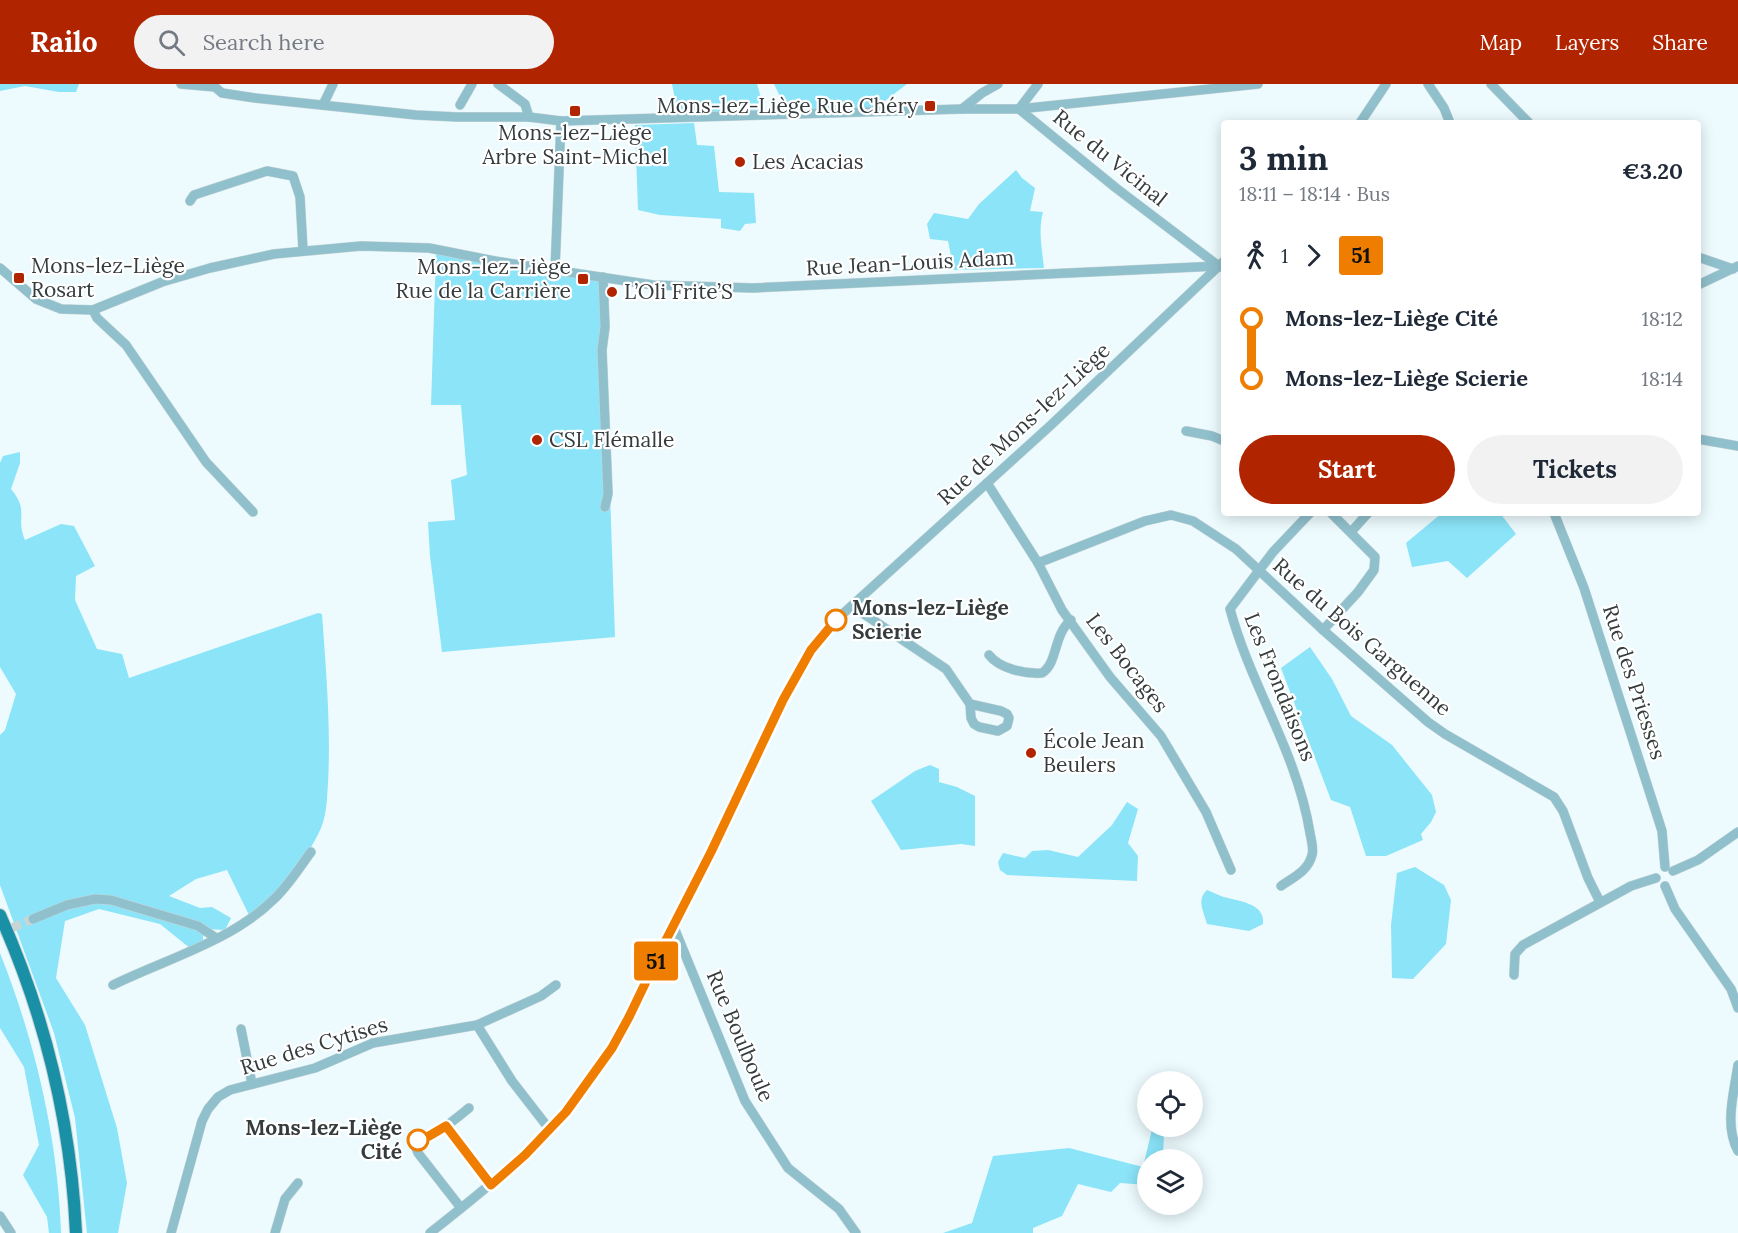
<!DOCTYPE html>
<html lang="en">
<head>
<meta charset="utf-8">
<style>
	:root { --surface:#fff; --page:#f2f2f3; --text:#1f2937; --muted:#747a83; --accent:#b02400 }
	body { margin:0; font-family:Lora,serif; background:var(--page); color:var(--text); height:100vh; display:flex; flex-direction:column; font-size:22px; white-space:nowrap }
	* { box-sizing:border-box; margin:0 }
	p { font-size:20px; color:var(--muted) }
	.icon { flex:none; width:33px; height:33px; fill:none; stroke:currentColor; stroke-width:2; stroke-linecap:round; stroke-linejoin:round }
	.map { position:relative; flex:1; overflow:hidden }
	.side { position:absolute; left:1221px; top:36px; width:480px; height:396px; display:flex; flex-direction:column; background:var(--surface); border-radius:6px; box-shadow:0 3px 15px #0003 }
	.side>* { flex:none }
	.badge { padding:0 12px; border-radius:4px; font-size:21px; line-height:39px }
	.controls { position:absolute; left:1137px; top:987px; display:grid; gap:12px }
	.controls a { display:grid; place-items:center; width:66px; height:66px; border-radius:50%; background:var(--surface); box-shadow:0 3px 15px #0003; font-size:30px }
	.map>.badge { position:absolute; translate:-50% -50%; box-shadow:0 0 0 3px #fff }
	.legs { display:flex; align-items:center; gap:9px; height:66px; padding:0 18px; font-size:20px }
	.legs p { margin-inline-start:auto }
	.headline { display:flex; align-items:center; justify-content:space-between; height:102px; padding:0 18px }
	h1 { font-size:33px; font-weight:700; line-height:45px }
	.primary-button { display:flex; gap:12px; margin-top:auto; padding:12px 18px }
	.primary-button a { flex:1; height:69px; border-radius:36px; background:var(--accent); color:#fff; font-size:24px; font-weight:700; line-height:69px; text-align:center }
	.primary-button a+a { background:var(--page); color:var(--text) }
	ul { padding:0 18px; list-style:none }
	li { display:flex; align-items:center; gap:21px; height:60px; font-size:22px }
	li i { display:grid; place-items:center; width:9px; height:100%; margin:0 8px; background:currentColor }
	li i::after { content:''; width:15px; height:15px; margin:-8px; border:4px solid; border-radius:50%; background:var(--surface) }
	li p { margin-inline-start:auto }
	li:first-child i { background:linear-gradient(#0000 50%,currentColor 0) }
	li:last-child i { background:linear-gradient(currentColor 50%,#0000 0) }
	header { display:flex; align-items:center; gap:36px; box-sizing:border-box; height:84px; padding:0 30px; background:var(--accent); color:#fff }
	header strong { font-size:28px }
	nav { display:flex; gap:33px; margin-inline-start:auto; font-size:21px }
	.search { width:420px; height:54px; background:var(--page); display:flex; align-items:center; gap:15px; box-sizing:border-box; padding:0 21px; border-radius:33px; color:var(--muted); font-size:22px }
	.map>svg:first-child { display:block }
	.green { fill:#8be4f8 }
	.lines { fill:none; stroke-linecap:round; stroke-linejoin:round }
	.minor-tunnel { stroke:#c8d5d7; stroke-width:9; stroke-dasharray:9 4.5; stroke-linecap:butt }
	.minor-casing { stroke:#c8d5d7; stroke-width:10 }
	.major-casing { stroke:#c8d5d7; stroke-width:14 }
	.minor { stroke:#90c0cc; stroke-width:9 }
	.major { stroke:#1990a5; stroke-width:12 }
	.line-1-casing { stroke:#fff; stroke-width:14 }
	.line-1 { stroke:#ef7d00; stroke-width:9 }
	.poi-dot { fill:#b02400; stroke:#fff; stroke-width:2 }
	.stop-1-dot { fill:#fff; stroke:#ef7d00; stroke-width:3 }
	.labels { text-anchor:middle; stroke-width:4.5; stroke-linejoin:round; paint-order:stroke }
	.poi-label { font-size:21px; fill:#353c3d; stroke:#fff; text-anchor:start }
	.street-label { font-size:21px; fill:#353c3d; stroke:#fff }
	.stop-label { font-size:21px; font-weight:bold; fill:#353c3d; stroke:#fff; text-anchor:start }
</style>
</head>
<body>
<header>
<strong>Railo</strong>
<div class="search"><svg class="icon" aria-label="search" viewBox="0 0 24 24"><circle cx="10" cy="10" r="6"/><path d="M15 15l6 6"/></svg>Search here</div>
<nav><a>Map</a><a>Layers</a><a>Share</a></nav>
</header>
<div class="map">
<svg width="1738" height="1149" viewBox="0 0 1738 1149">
	<rect width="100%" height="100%" fill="#edfbfe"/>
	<g class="green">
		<path d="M0 0H79L76 8H59L25 2 0 7Z"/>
		<path d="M672 0H757L765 27 678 31Z"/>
		<path d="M774 0H907L877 23 787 27Z"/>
		<path d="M694 39 697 61 714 62 719 108 754 109 756 139 745 140 740 147 721 144V135L660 131 638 126 635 41Z"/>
		<path d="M1016 86 1022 94 1035 104 1030 127 1043 128C1038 145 1042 166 1044 184L954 186 948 157 930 155 927 140 934 129 968 135 979 120Z"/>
		<path d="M436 170 606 198 605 264 615 553 442 568 430 472 428 438 455 436 451 396 467 391 461 321H431Z"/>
		<path d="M20 368V379L11 405C30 428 15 433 25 456L61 440 74 442 95 482 76 492 75 516 97 565 122 570 129 594 318 529 322 530C326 586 331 642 328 699 327 713 327 730 321 744 305 780 279 806 249 831L227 786 196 795 169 812 200 824 212 823 231 834 225 846 206 845 203 849V859L191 865 160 840 99 825 65 837 56 894 85 941 117 1044 127 1099 118 1149H87L75 1034 54 949 0 801V651L5 646 16 610 0 583V379L3 372Z"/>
		<path d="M1442 429H1500L1516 450 1467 494 1448 477 1412 483 1406 459Z"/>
		<path d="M1310 563 1332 595 1351 632 1392 661 1432 711 1436 728 1431 738 1421 750 1423 756 1386 772H1366L1350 723 1331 716 1281 584Z"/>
		<path d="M930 681 939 685V698L957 703 975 712V762L961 760 901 766 871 717 915 687Z"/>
		<path d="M1127 718 1138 725 1128 759 1138 772 1137 797 1007 791 1000 786 998 778 1003 769 1025 774 1032 767 1048 766 1078 773 1112 741Z"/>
		<path d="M1415 783 1444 801 1451 816 1446 860 1413 895 1392 894 1391 841 1397 789Z"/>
		<path d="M1207 806C1212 808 1216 810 1221 812 1235 817 1266 818 1263 840L1249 847 1207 840C1204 828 1196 816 1207 806Z"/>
		<path d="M0 869C35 957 58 1054 61 1149H49L47 1133 23 1091 39 1061 24 983 0 944Z"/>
		<path d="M1152 1045 1164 1049 1163 1075 1148 1076 1147 1101 1120 1099 1111 1108 1078 1100 1062 1132 1033 1144V1149H943L972 1139 993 1072 1069 1064 1143 1083Z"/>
	</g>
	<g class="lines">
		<path class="minor-tunnel" d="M0 849 33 835"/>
		<defs>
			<g id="minor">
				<path d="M181 0 215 3 222 9 255 14 416 31 457 33H529L561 37 962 25H1019L1258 0"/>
				<path d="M498 0 525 20 529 33"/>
				<path d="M1428 0 1444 24 1450 39"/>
				<path d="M1491 0 1529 39"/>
				<path d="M323 21 333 0"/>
				<path d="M460 21 472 0"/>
				<path d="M962 25 982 9 998 0"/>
				<path d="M1019 25 1116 104 1220 183"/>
				<path d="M1019 25 1038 0"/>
				<path d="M1360 39 1386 0"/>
				<path d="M190 117 194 111 267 87 293 92 300 113 303 166"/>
				<path d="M1698 173 1733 185"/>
				<path d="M0 184 36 215 61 225 93 226 162 198 210 184 274 170 361 162 429 164 495 177 653 201 753 204 1218 182"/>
				<path d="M555 186 561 37"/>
				<path d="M603 193 605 243 602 266 608 410 605 423"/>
				<path d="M1698 201 1738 182"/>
				<path d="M93 226 97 234 126 261 206 378 253 428"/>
				<path d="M1186 347 1212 352 1224 357"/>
				<path d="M1698 355 1738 362"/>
				<path d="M987 399 1038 479 1062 526 1110 593 1161 652 1206 728 1231 786"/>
				<path d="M1554 429 1584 504 1662 747 1665 783"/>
				<path d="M1351 448 1368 429"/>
				<path d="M1038 479 1145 437 1171 431 1193 437 1236 465 1323 546 1428 638 1445 650 1554 713 1563 727 1588 794 1600 818"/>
				<path d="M852 522 946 585 970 620 971 634 974 640 979 643 998 647 1007 642 1009 634 1007 630 1001 627 970 620"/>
				<path d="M1323 546 1358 508 1374 486 1375 473 1331 429"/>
				<path d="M989 571C1000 585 1025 590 1042 589 1058 579 1053 551 1071 536"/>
				<path d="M1673 787 1698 776 1738 748"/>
				<path d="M1281 802C1294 793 1308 787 1312 771 1314 765 1311 755 1310 749 1297 668 1251 603 1230 525L1273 468 1310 429"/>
				<path d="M1665 802 1675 825 1731 905 1738 924"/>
				<path d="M33 835 67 821 95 815 111 816 198 842 216 854"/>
				<path d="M673 841 745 1017 788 1084 839 1125 856 1149"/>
				<path d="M1514 891 1515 870 1523 861 1631 802 1656 794"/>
				<path d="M113 901C166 875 232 857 274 815 289 801 299 784 311 768"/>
				<path d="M477 941 512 997 550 1046"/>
				<path d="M241 945 252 1000"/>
				<path d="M1738 981C1734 1009 1724 1041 1738 1067"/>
				<path d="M446 1042 491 1101"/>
				<path d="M461 1124 418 1069 415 1061 418 1056C438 1050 453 1037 469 1024"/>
				<path d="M0 1132 11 1149"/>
				<path d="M171 1149 202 1037 208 1025 218 1013 230 1006 315 984 373 959 477 941 541 912 556 901"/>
				<path d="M275 1149 285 1115 298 1099"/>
				<path d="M430 1149C498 1095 558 1049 606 973 630 936 646 896 666 856 687 814 709 773 729 730 753 675 778 618 810 567 818 556 828 546 836 536L1051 341 1224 177"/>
			</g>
			<path id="major" d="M0 831C45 932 71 1039 76 1149"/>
		</defs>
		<use href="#minor" class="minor-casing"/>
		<use href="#major" class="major-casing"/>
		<use href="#minor" class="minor"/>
		<use href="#major" class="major"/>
	</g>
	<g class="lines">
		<defs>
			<path id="line-1" d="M418 1056 429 1052 446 1042 491 1101 525 1071 566 1028 612 964 629 933 666 856 711 768 783 616 811 566 836 536"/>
		</defs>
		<use href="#line-1" class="line-1-casing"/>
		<use href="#line-1" class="line-1"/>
	</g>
	<g class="poi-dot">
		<rect x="924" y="16" width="12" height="12" rx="3"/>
		<rect x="569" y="21" width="12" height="12" rx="3"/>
		<circle cx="740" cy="78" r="6"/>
		<rect x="13" y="188" width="12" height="12" rx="3"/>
		<rect x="577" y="189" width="12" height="12" rx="3"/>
		<circle cx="612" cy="208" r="6"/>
		<circle cx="537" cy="356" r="6"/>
		<circle cx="1031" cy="669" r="6"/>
	</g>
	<g class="stop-1-dot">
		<circle cx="836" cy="536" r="10"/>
		<circle cx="418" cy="1056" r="10"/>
	</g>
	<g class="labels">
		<g class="poi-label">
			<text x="918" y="29" text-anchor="end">Mons-lez-Liège Rue Chéry</text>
			<text x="575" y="56" text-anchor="middle">Mons-lez-Liège<tspan x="575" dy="24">Arbre Saint-Michel</tspan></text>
			<text x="752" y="85">Les Acacias</text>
			<text x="31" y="189">Mons-lez-Liège<tspan x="31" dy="24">Rosart</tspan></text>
			<text x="571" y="190" text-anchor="end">Mons-lez-Liège<tspan x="571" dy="24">Rue de la Carrière</tspan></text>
			<text x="624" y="215">L’Oli Frite’S</text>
			<text x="549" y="363">CSL Flémalle</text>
			<text x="1043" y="664">École Jean<tspan x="1043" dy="24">Beulers</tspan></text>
		</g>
		<g class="street-label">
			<text transform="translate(1110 74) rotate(39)" y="7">Rue du Vicinal</text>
			<text transform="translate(910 179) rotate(-3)" y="7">Rue Jean-Louis Adam</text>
			<text transform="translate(1024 340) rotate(-43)" y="7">Rue de Mons-lez-Liège</text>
			<text transform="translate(1362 553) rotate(41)" y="7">Rue du Bois Garguenne</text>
			<text transform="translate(1127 579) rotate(52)" y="7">Les Bocages</text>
			<text transform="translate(1634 598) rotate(72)" y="7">Rue des Priesses</text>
			<text transform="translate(1280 603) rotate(68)" y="7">Les Frondaisons</text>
			<text transform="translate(740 952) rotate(67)" y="7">Rue Boulboule</text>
			<text transform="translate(314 962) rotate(-17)" y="7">Rue des Cytises</text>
		</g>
		<g class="stop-label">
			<text x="852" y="531">Mons-lez-Liège<tspan x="852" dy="24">Scierie</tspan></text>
			<text x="402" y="1051" text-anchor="end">Mons-lez-Liège<tspan x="402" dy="24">Cité</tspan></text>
		</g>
	</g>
</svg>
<div class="controls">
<a><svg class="icon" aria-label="locate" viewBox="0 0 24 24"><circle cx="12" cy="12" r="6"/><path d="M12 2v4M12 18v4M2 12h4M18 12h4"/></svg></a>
<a><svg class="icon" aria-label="layers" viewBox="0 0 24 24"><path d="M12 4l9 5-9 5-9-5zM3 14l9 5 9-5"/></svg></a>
</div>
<b class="badge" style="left:656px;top:877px;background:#ef7d00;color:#111">51</b>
<section class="side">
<div class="headline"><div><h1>3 min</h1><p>18:11 – 18:14 · Bus</p></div><b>€3.20</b></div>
<div class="legs"><svg class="icon" aria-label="walk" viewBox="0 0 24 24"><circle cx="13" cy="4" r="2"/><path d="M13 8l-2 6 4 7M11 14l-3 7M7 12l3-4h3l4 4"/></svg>1<svg class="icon" aria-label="forward" viewBox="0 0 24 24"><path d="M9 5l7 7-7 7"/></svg><b class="badge" style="background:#ef7d00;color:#111">51</b></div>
<ul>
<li><i style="color:#ef7d00"></i><b>Mons-lez-Liège Cité</b><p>18:12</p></li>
<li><i style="color:#ef7d00"></i><b>Mons-lez-Liège Scierie</b><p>18:14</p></li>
</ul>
<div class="primary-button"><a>Start</a><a>Tickets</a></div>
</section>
</div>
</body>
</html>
